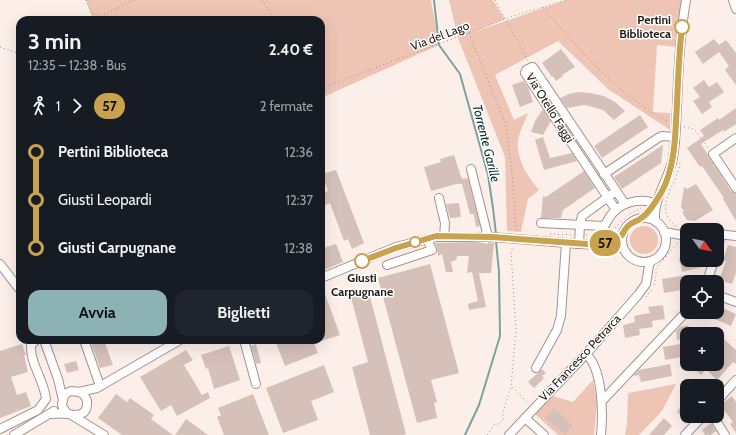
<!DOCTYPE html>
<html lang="it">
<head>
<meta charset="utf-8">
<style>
	:root { --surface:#171b24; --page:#20242c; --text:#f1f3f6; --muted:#9ea1a6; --accent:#8cb2b3 }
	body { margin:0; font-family:Cabin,sans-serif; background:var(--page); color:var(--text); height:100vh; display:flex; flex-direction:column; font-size:15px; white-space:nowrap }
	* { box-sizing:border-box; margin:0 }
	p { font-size:13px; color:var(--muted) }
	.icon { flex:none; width:22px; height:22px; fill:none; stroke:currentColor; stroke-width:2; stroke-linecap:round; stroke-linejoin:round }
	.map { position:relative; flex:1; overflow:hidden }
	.drawer { position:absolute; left:16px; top:16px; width:309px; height:328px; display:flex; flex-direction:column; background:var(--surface); border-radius:12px; box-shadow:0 4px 16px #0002 }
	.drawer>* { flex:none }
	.badge { padding:0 8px; border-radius:13px; font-size:14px; line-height:26px }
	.needle { width:26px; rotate:123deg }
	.fabs { position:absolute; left:680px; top:223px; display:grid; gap:8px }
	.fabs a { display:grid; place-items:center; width:44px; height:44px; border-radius:8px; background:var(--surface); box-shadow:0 4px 16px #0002; font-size:20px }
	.map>.badge { position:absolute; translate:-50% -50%; box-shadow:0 0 0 2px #fff }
	.legs { display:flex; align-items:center; gap:6px; height:44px; padding:0 12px; font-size:13px }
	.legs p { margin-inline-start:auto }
	.head { display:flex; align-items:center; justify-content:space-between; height:68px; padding:0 12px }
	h1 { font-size:22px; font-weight:700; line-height:30px }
	.button { display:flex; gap:8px; margin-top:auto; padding:8px 12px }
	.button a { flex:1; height:46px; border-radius:12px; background:var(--accent); color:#111; font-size:16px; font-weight:700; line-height:46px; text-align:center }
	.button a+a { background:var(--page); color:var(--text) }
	ul { padding:0 12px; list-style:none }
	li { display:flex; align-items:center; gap:14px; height:48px; font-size:15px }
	li i { display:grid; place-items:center; width:6px; height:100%; margin:0 5px; background:currentColor }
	li i::after { content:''; width:10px; height:10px; margin:-5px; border:3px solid; border-radius:50%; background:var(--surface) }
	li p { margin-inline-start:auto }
	li:first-child i { background:linear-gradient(#0000 50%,currentColor 0) }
	li:last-child i { background:linear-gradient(currentColor 50%,#0000 0) }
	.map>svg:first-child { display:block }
	.green { fill:#eec5b5 }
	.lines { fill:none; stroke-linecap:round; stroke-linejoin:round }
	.stream { stroke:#7ca19f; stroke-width:2 }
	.building { fill:#d5c1b9 }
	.minor-casing { stroke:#a6928b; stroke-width:10 }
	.path { stroke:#9b918d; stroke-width:1; stroke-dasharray:1 3; stroke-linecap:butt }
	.minor { stroke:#fff; stroke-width:8 }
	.line-1-casing { stroke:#fff; stroke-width:9 }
	.line-1 { stroke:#c8a24d; stroke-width:6 }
	.stop-1-dot { fill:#fff; stroke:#c8a24d; stroke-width:2 }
	.labels { text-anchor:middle; stroke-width:3; stroke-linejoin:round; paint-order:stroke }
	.stop-label { font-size:12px; font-weight:bold; fill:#231b18; stroke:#fff; text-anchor:end }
	.street-label { font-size:12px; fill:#231b18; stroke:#fff }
	.water-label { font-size:13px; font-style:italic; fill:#112f2e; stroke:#fff }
</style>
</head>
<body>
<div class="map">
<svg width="736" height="435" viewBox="0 0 736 435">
	<rect width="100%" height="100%" fill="#fcefea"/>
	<g class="green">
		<path d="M86 0H431L439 45 321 98V20H93Z"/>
		<path d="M449 0H493L505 19 474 32 566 0H682L676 47 657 45 653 112 670 113V130L608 89 558 41 495 75 514 120 528 113C525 122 519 132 518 141 516 159 528 177 539 190L528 199 521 232 507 231 505 157 458 38Z"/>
		<circle cx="644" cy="240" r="14"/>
		<path d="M593 380 597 403 594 435H558L534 413 550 395 573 402Z"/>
		<path d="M676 384 662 411 639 435H625L627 423 628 393Z"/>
	</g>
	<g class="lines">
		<g class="stream">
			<path d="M434 0 439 45 460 74 488 175 493 208 496 234"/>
			<path d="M465 435 479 405 500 336 499 272 496 241"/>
		</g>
	</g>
	<g class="building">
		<path d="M714 39 719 45 726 40 736 53V85L725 70 729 66 719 52 703 64 695 52Z"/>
		<path d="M561 49 575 67 562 75 563 76 556 81 553 76 552 77 542 63Z"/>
		<path d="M704 80 709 87 717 82 724 92 709 102 712 107 702 114 693 101 700 97 693 88Z"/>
		<path d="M523 81 528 87 533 102 520 107 512 85Z"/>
		<path d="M578 92 590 93 604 96 615 102 625 111 614 120 603 110 585 105 567 108 560 98 569 94Z"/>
		<path d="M736 108V124L724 132 723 130 701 144 731 191 736 193V221L723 199 724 198 702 166 700 167 687 148 704 136 700 130 718 118 719 120Z"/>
		<path d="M543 109 551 121 543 135 531 132 535 121Z"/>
		<path d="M640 115 648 127 602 158 594 146Z"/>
		<path d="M543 137 550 158 572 153 577 161 544 170 535 140Z"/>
		<path d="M663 145 661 163 622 189 614 177Z"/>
		<path d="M454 155 461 177H462L463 179 468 178 480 226 476 227 474 214H470L462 184H456L431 191 424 167 441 162 440 159Z"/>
		<path d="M336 170 364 243 352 249 348 239 344 241 330 203 321 207V193L328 191 322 174Z"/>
		<path d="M584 171 595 188 563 210 561 218H541L543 196 546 197Z"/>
		<path d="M696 184 713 210 695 221 687 220 682 212 684 211 681 207 684 187 687 189Z"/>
		<path d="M459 203 461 217 450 218 446 204Z"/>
		<path d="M477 242 488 244V242L494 243 491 273H479L486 307 469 310 468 304 478 301 472 272 467 273 469 256H457L456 260 451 262 453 272H446L442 254 438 256 437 248 435 243Z"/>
		<path d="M336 244 343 262 321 271V249Z"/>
		<path d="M728 245 736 247V273L732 284 719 280 726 261 723 260Z"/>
		<path d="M687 256V260H705L706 266 682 272 679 258Z"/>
		<path d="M430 264 459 373 431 380 437 402 434 403 437 418 417 423 378 278Z"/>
		<path d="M686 275 687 289 664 293 662 279Z"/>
		<path d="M321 283 340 335 321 341Z"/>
		<path d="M368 289 406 434 403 435H370L352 367 368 362 350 294Z"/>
		<path d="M663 305 665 319 652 321 653 327 639 329 640 335 625 338 623 325 635 322 634 316 650 313 648 307Z"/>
		<path d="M718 306 736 314 731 326 710 317 713 312 715 313 717 312Z"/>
		<path d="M688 325 689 334H687V338L677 340 676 331 680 327Z"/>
		<path d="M724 339 736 350V364L733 362 717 380 706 369 701 375 689 364H717V347Z"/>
		<path d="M90 340H104L113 365 100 368Z"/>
		<path d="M275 340H313L318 353 285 366Z"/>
		<path d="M22 344 26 355H24L28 372 11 377 17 395 26 392 31 406 0 418V351Z"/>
		<path d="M256 344 261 363 256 364 251 346Z"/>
		<path d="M680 344 682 357 665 360 663 347Z"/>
		<path d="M229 346 240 380 214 389 208 368 206 369 201 355Z"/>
		<path d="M186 350 193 360 184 365 202 395 208 392 210 398 177 416 171 405 161 411 140 377Z"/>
		<path d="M76 361 79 370 67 373 64 364Z"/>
		<path d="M670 364 672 376 641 382 639 375 633 376 639 370Z"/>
		<path d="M324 365 334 392 311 401 318 420 283 433 266 388Z"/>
		<path d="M542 369 546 373 542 376 544 378 534 388 528 382Z"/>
		<path d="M116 394 127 402 130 398 154 415 151 419 173 435H122L98 418Z"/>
		<path d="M253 394 269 435H224L217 417 221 415 218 408Z"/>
		<path d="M687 395V420L677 412 682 405 680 403Z"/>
		<path d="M732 396 736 402V433L730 424 733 422 720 405Z"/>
		<path d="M554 408 573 426 565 435 545 418Z"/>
		<path d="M664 418 672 426 664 435H649Z"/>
		<path d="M186 419 208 435H175Z"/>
		<path d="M711 423 716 431 711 435H705L702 430Z"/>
	</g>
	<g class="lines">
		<defs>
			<g id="minor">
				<path d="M733 0 736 9"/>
				<path d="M736 138 713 154 736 188"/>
				<path d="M471 169 488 237"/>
				<path d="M604 174 658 138 662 136 675 137"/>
				<path d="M439 198 445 223 444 237"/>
				<path d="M616 210 525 73 526 70 532 67H533L625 204"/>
				<circle cx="644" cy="240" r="22"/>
				<path d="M656 222C650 205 670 176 673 158 676 141 676 124 677 106 678 71 680 35 686 0"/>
				<path d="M541 223 604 226C607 223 608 219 611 215 621 202 639 198 654 203"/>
				<path d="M664 232 681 235H687"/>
				<path d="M717 234 736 236"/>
				<path d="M579 244 580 225 582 216 612 194"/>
				<path d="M717 251 721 234"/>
				<path d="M0 264 20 290"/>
				<path d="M387 265 432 250 427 239"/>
				<path d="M321 278 396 247 436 237H492L579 244 601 245 623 248"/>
				<path d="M707 282 714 260"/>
				<path d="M717 295 736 302"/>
				<path d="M44 340 58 379 63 400"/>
				<path d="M84 340 100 386"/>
				<path d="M244 340 256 384"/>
				<path d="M586 354C603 369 603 413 601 435"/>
				<path d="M536 368 557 330 561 316 566 243"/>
				<path d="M602 401 687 311"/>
				<path d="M717 401 736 380"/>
				<path d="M50 414C56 414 61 413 67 414 75 415 86 417 87 405 88 399 84 394 79 392"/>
				<path d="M68 414 63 408 62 404 64 396 67 393 71 391 79 392 97 388 180 340"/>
				<path d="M73 416 104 435"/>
				<path d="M713 416 725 435"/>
				<path d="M525 418 544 435"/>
				<path d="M0 429 38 410 46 399C44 380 30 364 31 345L36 340"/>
				<path d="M14 435 54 411"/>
				<path d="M509 435 586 354 638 295 646 284 649 265 651 261"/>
				<path d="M685 435 703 416"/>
			</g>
		</defs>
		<use href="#minor" class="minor-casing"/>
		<g class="path">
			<path d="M86 0 91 12 99 17 134 0"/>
			<path d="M262 0 274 20"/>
			<path d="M495 0 528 61"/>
			<path d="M543 7C579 50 618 95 669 122"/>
			<path d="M469 33 506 125 513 181 516 231"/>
			<path d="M0 47 20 54"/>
			<path d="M321 86 324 88"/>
			<path d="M321 91 332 84 513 16 566 0"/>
			<path d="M684 127 694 129 709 149"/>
			<path d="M676 226C651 208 678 185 680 162"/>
			<path d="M704 230 712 229"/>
			<path d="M550 234 571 235"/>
			<path d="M586 235 609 234 628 215 641 208"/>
			<path d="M654 285C656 279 656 275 656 269 657 267 677 243 680 242"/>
			<path d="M646 297 653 288"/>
			<path d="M512 387 528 403"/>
			<path d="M487 435 495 424H499L503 421V412L511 387 516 329 511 252 513 246"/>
		</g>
		<use href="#minor" class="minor"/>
	</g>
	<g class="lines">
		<defs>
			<path id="line-1" d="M362 261 396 248 436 236 492 237 601 245 622 235C630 219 634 225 644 216 651 210 656 201 661 193 676 166 675 134 677 104 678 78 679 53 682 27"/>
		</defs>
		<use href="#line-1" class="line-1-casing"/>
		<use href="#line-1" class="line-1"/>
	</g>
	<g class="stop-1-dot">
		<circle cx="682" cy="27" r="7"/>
		<circle cx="415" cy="242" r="5"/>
		<circle cx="362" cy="261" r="7"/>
	</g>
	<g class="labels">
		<g class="stop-label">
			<text x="671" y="24">Pertini<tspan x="671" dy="14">Biblioteca</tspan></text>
			<text x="362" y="282" text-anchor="middle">Giusti<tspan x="362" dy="14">Carpugnane</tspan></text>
		</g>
		<g class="street-label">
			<text transform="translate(440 36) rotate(-21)" y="4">Via del Lago</text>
			<text transform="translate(550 108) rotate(58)" y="4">Via Otello Faggi</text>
			<text transform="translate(580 358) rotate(-47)" y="4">Via Francesco Petrarca</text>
		</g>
		<g class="water-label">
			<text transform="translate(487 143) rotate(76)" y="5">Torrente Garille</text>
		</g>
	</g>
</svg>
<div class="fabs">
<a><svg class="needle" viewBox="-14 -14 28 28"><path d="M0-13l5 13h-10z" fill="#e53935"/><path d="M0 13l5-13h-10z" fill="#9ea1a6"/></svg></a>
<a><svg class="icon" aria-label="locate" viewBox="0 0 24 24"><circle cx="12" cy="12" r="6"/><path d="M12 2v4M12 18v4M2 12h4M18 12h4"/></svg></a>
<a>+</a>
<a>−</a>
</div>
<b class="badge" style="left:605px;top:243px;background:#c8a24d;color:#111">57</b>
<section class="drawer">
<div class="head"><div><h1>3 min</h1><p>12:35 – 12:38 · Bus</p></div><b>2.40 €</b></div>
<div class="legs"><svg class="icon" aria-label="walk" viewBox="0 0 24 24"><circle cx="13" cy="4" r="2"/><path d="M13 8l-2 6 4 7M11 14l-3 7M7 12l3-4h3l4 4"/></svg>1<svg class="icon" aria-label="forward" viewBox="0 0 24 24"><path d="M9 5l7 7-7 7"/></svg><b class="badge" style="background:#c8a24d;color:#111">57</b><p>2 fermate</p></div>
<ul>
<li><i style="color:#c8a24d"></i><b>Pertini Biblioteca</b><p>12:36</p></li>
<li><i style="color:#c8a24d"></i><span>Giusti Leopardi</span><p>12:37</p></li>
<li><i style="color:#c8a24d"></i><b>Giusti Carpugnane</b><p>12:38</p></li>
</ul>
<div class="button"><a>Avvia</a><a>Biglietti</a></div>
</section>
</div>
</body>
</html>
